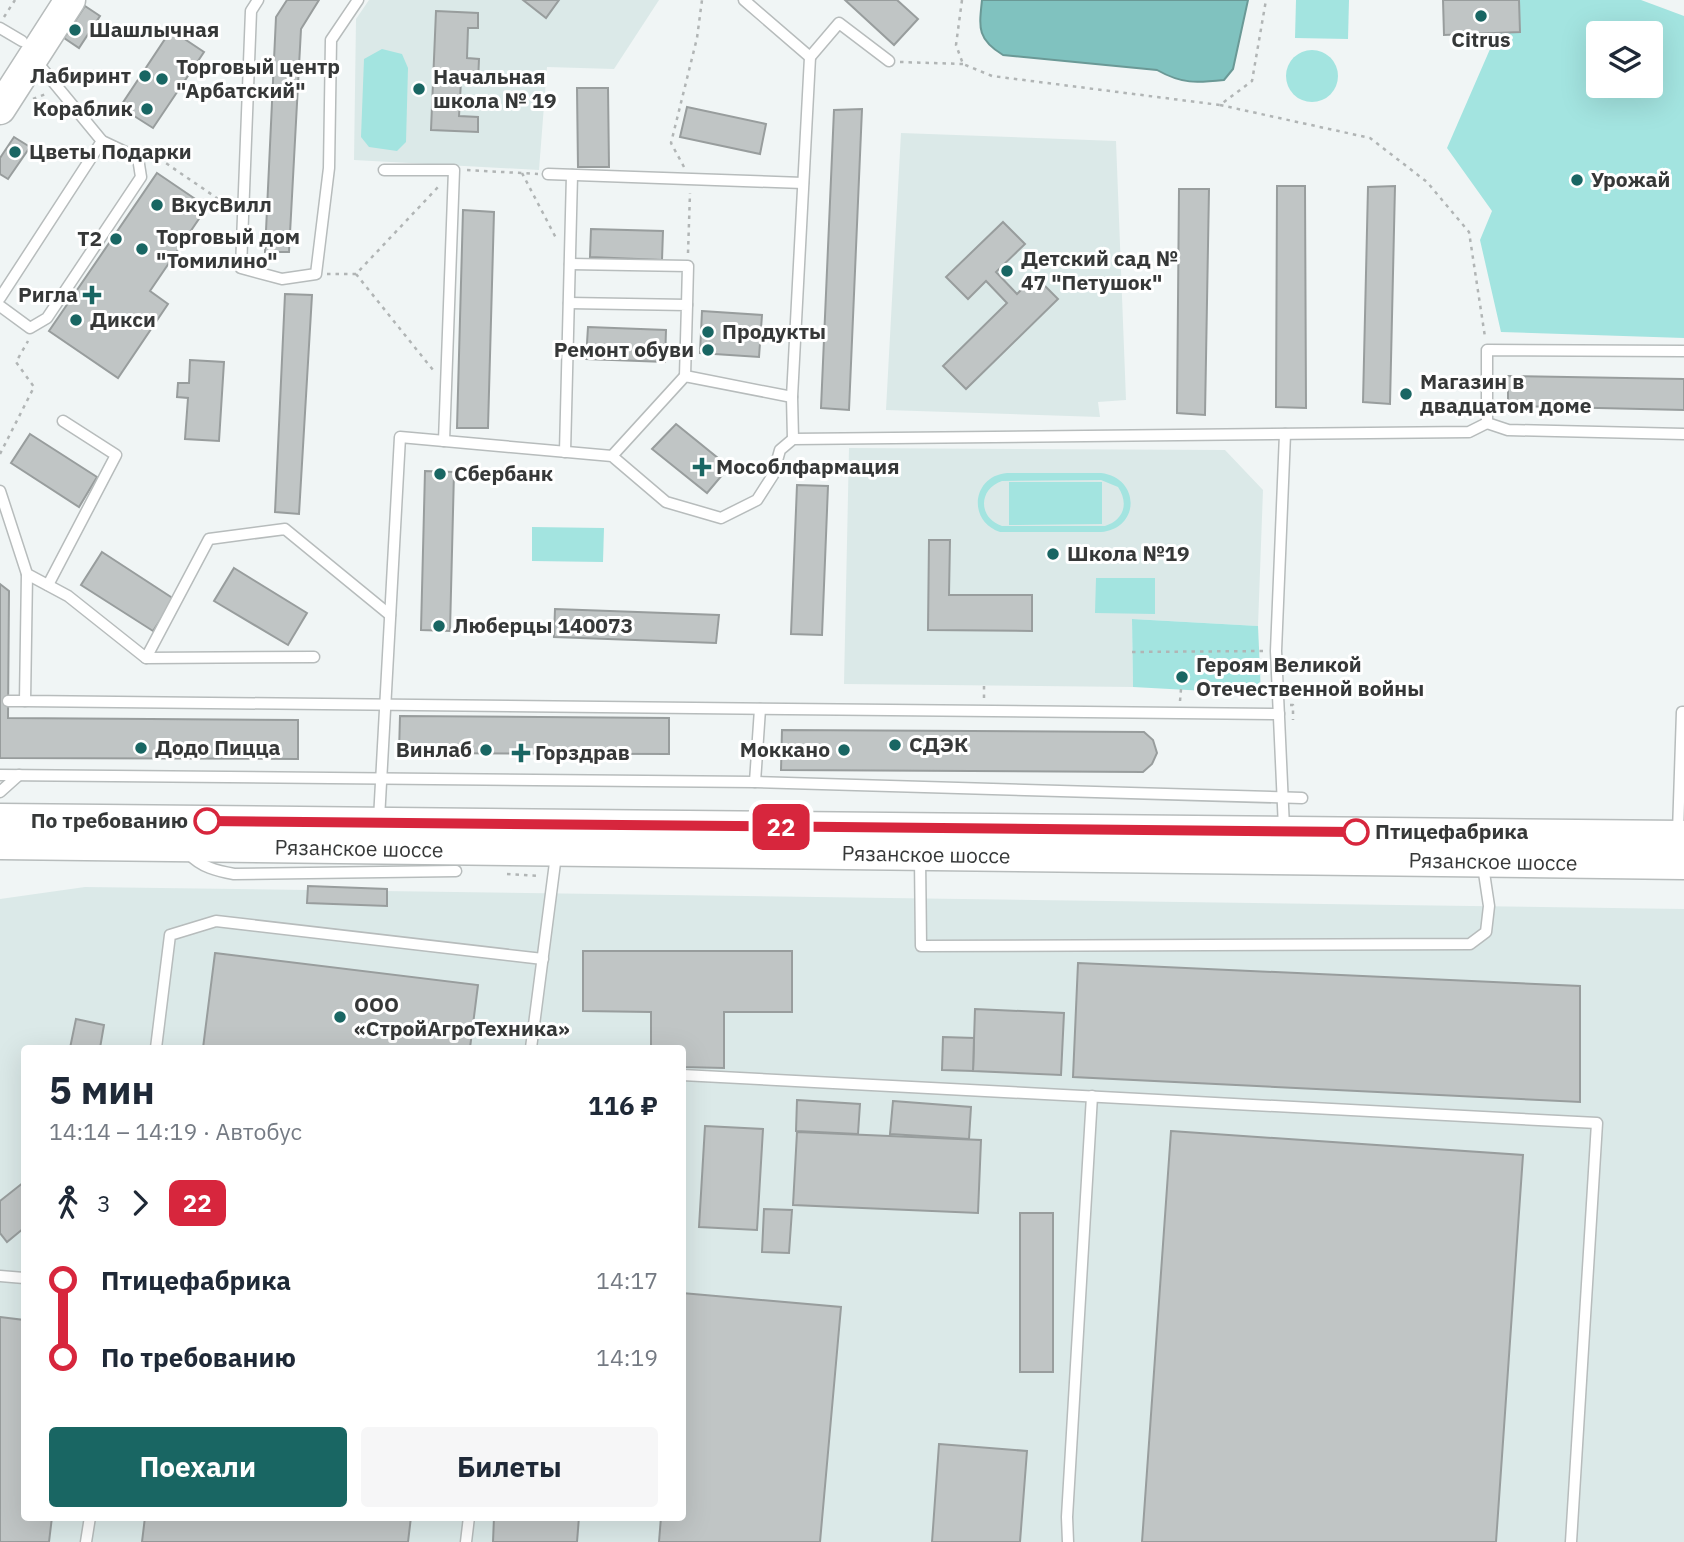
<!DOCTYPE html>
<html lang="ru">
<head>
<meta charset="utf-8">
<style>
	:root { --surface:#fff; --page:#f6f6f7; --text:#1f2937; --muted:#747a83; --accent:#196663 }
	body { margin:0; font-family:"IBM Plex Sans",sans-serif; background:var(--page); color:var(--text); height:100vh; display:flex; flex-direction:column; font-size:26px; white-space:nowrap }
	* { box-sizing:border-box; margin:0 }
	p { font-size:23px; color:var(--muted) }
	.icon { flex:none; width:38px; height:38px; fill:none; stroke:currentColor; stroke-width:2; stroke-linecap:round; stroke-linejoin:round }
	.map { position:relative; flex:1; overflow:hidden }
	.sheet { position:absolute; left:21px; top:1045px; width:665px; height:476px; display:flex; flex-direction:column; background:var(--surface); border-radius:7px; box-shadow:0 7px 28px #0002 }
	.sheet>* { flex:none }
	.badge { padding:0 14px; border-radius:10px; font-size:24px; line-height:46px }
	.fabs { position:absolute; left:1586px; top:21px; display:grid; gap:14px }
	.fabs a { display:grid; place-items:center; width:77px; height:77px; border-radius:7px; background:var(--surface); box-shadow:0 7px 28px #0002; font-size:35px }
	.map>.badge { position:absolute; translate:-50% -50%; box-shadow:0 0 0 4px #fff }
	.legs { display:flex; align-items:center; gap:10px; height:77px; padding:0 28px; font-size:23px }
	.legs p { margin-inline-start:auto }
	.head { display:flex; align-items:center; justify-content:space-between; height:119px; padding:0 28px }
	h1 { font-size:38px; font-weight:800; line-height:52px }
	.cta { display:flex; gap:14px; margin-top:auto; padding:14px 28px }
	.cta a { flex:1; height:80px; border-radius:7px; background:var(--accent); color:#fff; font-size:28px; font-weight:800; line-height:80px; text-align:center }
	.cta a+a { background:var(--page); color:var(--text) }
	ul { padding:0 28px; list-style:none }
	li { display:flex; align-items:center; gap:24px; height:77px; font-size:26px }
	li i { display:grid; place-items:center; width:10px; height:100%; margin:0 9px; background:currentColor }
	li i::after { content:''; width:18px; height:18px; margin:-9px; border:5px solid; border-radius:50%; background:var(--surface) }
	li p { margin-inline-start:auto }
	li:first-child i { background:linear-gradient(#0000 50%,currentColor 0) }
	li:last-child i { background:linear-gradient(currentColor 50%,#0000 0) }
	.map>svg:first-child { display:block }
	.built { fill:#dbe9e8; fill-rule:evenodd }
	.green { fill:#a3e4e0; fill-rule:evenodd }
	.water { fill:#80c2bf; stroke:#6a9996; stroke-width:2 }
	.building { fill:#c0c5c5; stroke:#989d9d; stroke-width:2 }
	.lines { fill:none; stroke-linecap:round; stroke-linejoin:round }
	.lane-casing { stroke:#b7bcbc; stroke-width:13 }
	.primary-casing { stroke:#b7bcbc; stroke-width:33 }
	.path { stroke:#b1b5b5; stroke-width:2.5; stroke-dasharray:3.5 5; stroke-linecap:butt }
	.lane { stroke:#fff; stroke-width:10 }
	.primary { stroke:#fff; stroke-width:30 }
	.line-1-casing { stroke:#fff; stroke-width:16 }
	.line-1 { stroke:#d7263d; stroke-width:10 }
	.poi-dot { fill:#196663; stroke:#fff; stroke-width:2.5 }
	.stop-1-dot { fill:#fff; stroke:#d7263d; stroke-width:3.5 }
	.labels { text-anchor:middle; stroke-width:6; stroke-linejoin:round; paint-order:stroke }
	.poi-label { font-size:21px; font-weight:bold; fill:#363838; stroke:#fff; text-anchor:start }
	.stop-label { font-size:21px; font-weight:bold; fill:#363838; stroke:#fff; text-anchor:end }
	.street-label { font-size:21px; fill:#363838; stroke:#fff }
</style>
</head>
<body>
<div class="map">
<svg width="1684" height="1542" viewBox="0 0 1684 1542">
	<rect width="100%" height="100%" fill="#f0f5f5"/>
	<g class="built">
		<path d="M369 0H659L614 69 547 67 539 170 354 160 356 19Z"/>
		<path d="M901 133 1116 141 1126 400 1098 402 1100 417 886 410Z"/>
		<path d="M849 448 1225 450 1263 490 1258 626 1132 619 1133 687 844 684Z"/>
		<path d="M85 887 1684 909V1542H0V899ZM24 1048H682V1517H24Z"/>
	</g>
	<g class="green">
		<path d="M1296 0H1349L1348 39 1295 38Z"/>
		<path d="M1519 0H1641L1684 16V338L1501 332 1480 240 1492 211 1447 148 1497 33 1520 32ZM1650 33V86H1598V33Z"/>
		<path d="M382 49 402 54 408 68 406 142 397 151 369 147 361 137 364 59Z"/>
		<circle cx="1312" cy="76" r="26"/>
		<path d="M1101 473C1141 478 1140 529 1101 532H1000C967 521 972 476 1007 473ZM1101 480 1118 487C1129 503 1124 520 1105 526H1002C978 518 978 489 1002 481Z"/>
		<path d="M1009 482H1102V524L1009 525Z"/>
		<path d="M532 527 604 528 603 562 532 561Z"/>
		<path d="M1096 578H1155V614L1095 613Z"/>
		<path d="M1132 619 1258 626 1261 694 1133 687Z"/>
	</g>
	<path class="water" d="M982 0H1248L1233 69 1224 80C1196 83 1182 84 1157 70L1003 55C977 39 979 28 982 0Z"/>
	<g class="building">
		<path d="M287 0H319L301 29 289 252H265L276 17Z"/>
		<path d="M523 0H559L546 18Z"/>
		<path d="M845 0H897L918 19 894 45Z"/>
		<path d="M1443 0H1519L1520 32 1444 35Z"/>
		<path d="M85 6 100 16 79 48 64 38Z"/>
		<path d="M436 11 478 13V28H468L467 58 479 59 478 82 461 81 459 116 478 117V132L431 130Z"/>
		<path d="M171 30 204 52 153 128 120 107Z"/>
		<path d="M577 88H608L609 167H578Z"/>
		<path d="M687 107 766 124 760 154 680 137Z"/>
		<path d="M862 109 849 410 821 408 834 110Z"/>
		<path d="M14 137 30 147 8 179 0 174V158Z"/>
		<path d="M157 173 207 207 150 291 168 304 118 378 49 331Z"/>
		<path d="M1277 186H1305L1306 408 1276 407Z"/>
		<path d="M1395 186 1390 404 1363 402 1368 187Z"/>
		<path d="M1179 189H1209L1205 415 1177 413Z"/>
		<path d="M463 210 494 212 488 428H457Z"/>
		<path d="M1003 222 1025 244 996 272 1017 294 1035 276 1058 299 966 389 943 366 1007 303 986 281 968 299 946 277Z"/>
		<path d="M591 229 663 231 662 260 590 257Z"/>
		<path d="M285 294 312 295 299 514 275 512Z"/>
		<path d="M702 311 762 315 759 357 700 353Z"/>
		<path d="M588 327 666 330 665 362 586 359Z"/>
		<path d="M190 360 224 362 219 441 185 439 188 398 177 397 178 383H189Z"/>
		<path d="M1508 376 1684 379V410L1508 406Z"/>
		<path d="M676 424 729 467 707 493 652 449Z"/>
		<path d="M30 434 97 477 79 507 11 463Z"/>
		<path d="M425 471 454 472 450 631 421 630Z"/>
		<path d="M797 485 828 486 822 635 791 634Z"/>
		<path d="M929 540H950L949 595H1032V631L928 630Z"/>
		<path d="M102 552 174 599 153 631 81 585Z"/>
		<path d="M234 568 307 613 288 645 214 601Z"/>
		<path d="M0 584 9 591 8 718 298 720V759L0 758Z"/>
		<path d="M555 609 719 615 716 643 554 637Z"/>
		<path d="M400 716 669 718V754L399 753Z"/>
		<path d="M782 730 1144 732 1153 740 1157 753 1152 764 1143 772 781 770Z"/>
		<path d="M308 886 387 889V906L307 903Z"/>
		<path d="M583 951H792V1012H724V1068L682 1067V1048H651V1012L583 1011Z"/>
		<path d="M215 953 478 985 470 1048H203Z"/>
		<path d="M1078 963 1580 986V1102L1073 1077Z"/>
		<path d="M975 1009 1064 1013 1061 1075 973 1071Z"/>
		<path d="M76 1019 104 1025 100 1048H70Z"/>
		<path d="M943 1037 974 1038 973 1071 942 1070Z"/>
		<path d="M797 1100 860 1104 858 1134 796 1131Z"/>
		<path d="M893 1101 971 1107 969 1139 890 1134Z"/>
		<path d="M705 1126 763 1129 757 1230 699 1227Z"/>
		<path d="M1171 1131 1523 1155 1496 1542H1142Z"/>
		<path d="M797 1132 981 1140 978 1213 793 1205Z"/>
		<path d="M24 1182V1228L7 1242 0 1233V1201Z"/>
		<path d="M764 1209 792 1210 789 1253 762 1252Z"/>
		<rect x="1020" y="1213" width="33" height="159"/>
		<path d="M682 1293 841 1307 820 1542H659L661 1517H682Z"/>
		<path d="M0 1317 24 1320V1517H52L49 1542H0Z"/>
		<path d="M939 1444 1027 1451 1020 1542H932Z"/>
		<path d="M145 1517H411L408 1542H142Z"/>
		<path d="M494 1517H579L577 1542H493Z"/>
	</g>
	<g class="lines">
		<defs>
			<g id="lane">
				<path d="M258 0 251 11 241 268 282 279 316 274 329 168 331 40 358 0"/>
				<path d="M744 0 810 57 792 397"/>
				<path d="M0 28 22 41"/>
				<path d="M810 57 839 23 889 61"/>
				<path d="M384 170H454L444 441"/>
				<path d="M548 174 803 183"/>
				<path d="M570 264 688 266 687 305"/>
				<path d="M0 298 102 141"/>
				<path d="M569 303 687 305 685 376"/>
				<path d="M0 306 30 328 47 318 141 177 138 158 102 141 36 61"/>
				<path d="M1684 351 1487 350V423L1508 430 1684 434"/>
				<path d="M565 452 572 175"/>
				<path d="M612 456 685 376 792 397 793 439"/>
				<path d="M0 491 27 574 68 596 146 658 209 539 285 529 390 615"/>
				<path d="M27 574 25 701 1279 714"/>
				<path d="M48 585 116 455 63 421"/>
				<path d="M146 658 314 657"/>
				<path d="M8 701H25"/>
				<path d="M0 775 755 782 760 709"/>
				<path d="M755 782 1302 798"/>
				<path d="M0 792 19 775"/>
				<path d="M379 819 400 437 612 456 666 502 721 518 757 500 773 475 780 450 793 439 1469 432 1487 423"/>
				<path d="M1284 828 1276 651 1285 434"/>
				<path d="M1678 832 1682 712H1684"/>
				<path d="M189 854C201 867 217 871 234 874L456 871"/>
				<path d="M920 858 921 946 1470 944 1486 932 1489 906 1483 866"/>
				<path d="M156 1048 170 935 216 921 543 959"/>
				<path d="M531 1048 556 855"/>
				<path d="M682 1075 1597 1123 1571 1542"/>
				<path d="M0 1276 24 1278"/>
				<path d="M86 1542 90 1517"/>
				<path d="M466 1542 469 1517"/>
				<path d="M1068 1542 1067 1517 1092 1096"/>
			</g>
			<g id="primary">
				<path d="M0 109 70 0"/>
				<path d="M0 819 1684 836"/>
				<path d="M0 844 1684 864"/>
			</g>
		</defs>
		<use href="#lane" class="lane-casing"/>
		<use href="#primary" class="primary-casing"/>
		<g class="path">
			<path d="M962 0 956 45 963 64 992 76 1220 105 1252 81 1266 0"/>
			<path d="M4 17 15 0"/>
			<path d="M900 62 963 64"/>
			<path d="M33 99 46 94"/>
			<path d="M1220 105 1370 138 1427 182 1469 232 1485 337"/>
			<path d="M152 156 154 155 230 207"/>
			<path d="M684 167 671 143 697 38 702 0"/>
			<path d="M467 170 538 174"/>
			<path d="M522 173 556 238"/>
			<path d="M688 253 690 193"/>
			<path d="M327 274H356L440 185"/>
			<path d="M356 274 433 370"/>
			<path d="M0 454 34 387 16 362 28 341"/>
			<path d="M1132 652 1263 651"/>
			<path d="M984 686V698"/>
			<path d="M1180 701 1182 677"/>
			<path d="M1290 705H1293V720"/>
			<path d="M507 874 539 876"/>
		</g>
		<use href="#lane" class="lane"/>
		<use href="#primary" class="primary"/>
	</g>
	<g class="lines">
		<defs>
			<path id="line-1" d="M207 821 1356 832"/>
		</defs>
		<use href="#line-1" class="line-1-casing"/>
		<use href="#line-1" class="line-1"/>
	</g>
	<g class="poi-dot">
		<circle cx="1481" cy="16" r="7"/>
		<circle cx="75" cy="30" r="7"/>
		<circle cx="145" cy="76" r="7"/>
		<circle cx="162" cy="79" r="7"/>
		<circle cx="419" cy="89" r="7"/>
		<circle cx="147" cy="109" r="7"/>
		<circle cx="15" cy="152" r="7"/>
		<circle cx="1577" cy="180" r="7"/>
		<circle cx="157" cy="205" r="7"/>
		<circle cx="116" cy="239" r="7"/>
		<circle cx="142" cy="249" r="7"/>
		<circle cx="1007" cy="271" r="7"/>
		<path d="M88.5 284.5h7v7h7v7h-7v7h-7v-7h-7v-7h7z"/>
		<circle cx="76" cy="320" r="7"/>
		<circle cx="708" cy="332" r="7"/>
		<circle cx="708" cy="350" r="7"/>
		<circle cx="1406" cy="394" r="7"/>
		<path d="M698.5 456.5h7v7h7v7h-7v7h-7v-7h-7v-7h7z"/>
		<circle cx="440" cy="474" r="7"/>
		<circle cx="1053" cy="554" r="7"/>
		<circle cx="439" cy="626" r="7"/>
		<circle cx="1182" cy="677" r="7"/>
		<circle cx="895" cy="745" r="7"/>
		<circle cx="141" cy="748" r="7"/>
		<circle cx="486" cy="750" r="7"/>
		<circle cx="844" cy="750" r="7"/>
		<path d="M517.5 742.5h7v7h7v7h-7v7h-7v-7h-7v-7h7z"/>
		<circle cx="340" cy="1017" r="7"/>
	</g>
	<g class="stop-1-dot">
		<circle cx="207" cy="821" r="12"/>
		<circle cx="1356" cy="832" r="12"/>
	</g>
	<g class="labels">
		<g class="poi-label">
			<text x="89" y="37">Шашлычная</text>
			<text x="1481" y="47" text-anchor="middle">Citrus</text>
			<text x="176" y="74">Торговый центр<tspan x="176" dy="24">"Арбатский"</tspan></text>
			<text x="131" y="83" text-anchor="end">Лабиринт</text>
			<text x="433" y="84">Начальная<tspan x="433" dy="24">школа № 19</tspan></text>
			<text x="133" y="116" text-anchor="end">Кораблик</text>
			<text x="29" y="159">Цветы Подарки</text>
			<text x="1591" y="187">Урожай</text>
			<text x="171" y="212">ВкусВилл</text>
			<text x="156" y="244">Торговый дом<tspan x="156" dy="24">"Томилино"</tspan></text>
			<text x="102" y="246" text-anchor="end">T2</text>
			<text x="1021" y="266">Детский сад №<tspan x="1021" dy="24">47 "Петушок"</tspan></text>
			<text x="78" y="302" text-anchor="end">Ригла</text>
			<text x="90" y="327">Дикси</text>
			<text x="722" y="339">Продукты</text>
			<text x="694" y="357" text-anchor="end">Ремонт обуви</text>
			<text x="1420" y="389">Магазин в<tspan x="1420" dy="24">двадцатом доме</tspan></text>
			<text x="716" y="474">Мособлфармация</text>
			<text x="454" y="481">Сбербанк</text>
			<text x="1067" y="561">Школа №19</text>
			<text x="453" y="633">Люберцы 140073</text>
			<text x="1196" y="672">Героям Великой<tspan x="1196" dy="24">Отечественной войны</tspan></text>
			<text x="909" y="752">СДЭК</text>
			<text x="155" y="755">Додо Пицца</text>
			<text x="472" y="757" text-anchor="end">Винлаб</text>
			<text x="830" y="757" text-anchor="end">Моккано</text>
			<text x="535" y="760">Горздрав</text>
			<text x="354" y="1012">ООО<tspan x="354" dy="24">«СтройАгроТехника»</tspan></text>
		</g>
		<g class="stop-label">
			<text x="188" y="828">По требованию</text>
			<text x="1375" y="839" text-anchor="start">Птицефабрика</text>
		</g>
		<g class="street-label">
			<text transform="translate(359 849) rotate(1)" y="7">Рязанское шоссе</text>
			<text transform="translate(926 855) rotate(1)" y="7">Рязанское шоссе</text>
			<text transform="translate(1493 862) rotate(1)" y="7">Рязанское шоссе</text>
		</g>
	</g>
</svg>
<div class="fabs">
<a><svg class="icon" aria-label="layers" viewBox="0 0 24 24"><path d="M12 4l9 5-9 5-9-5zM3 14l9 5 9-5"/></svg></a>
</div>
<b class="badge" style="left:781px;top:827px;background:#d7263d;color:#fff">22</b>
<section class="sheet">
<div class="head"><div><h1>5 мин</h1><p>14:14 – 14:19 · Автобус</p></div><b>116 ₽</b></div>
<div class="legs"><svg class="icon" aria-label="walk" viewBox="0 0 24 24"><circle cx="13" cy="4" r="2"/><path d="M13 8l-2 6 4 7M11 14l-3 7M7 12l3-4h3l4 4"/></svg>3<svg class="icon" aria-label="forward" viewBox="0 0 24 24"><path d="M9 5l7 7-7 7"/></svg><b class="badge" style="background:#d7263d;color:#fff">22</b></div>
<ul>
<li><i style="color:#d7263d"></i><b>Птицефабрика</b><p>14:17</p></li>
<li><i style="color:#d7263d"></i><b>По требованию</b><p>14:19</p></li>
</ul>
<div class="cta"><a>Поехали</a><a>Билеты</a></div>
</section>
</div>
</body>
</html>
